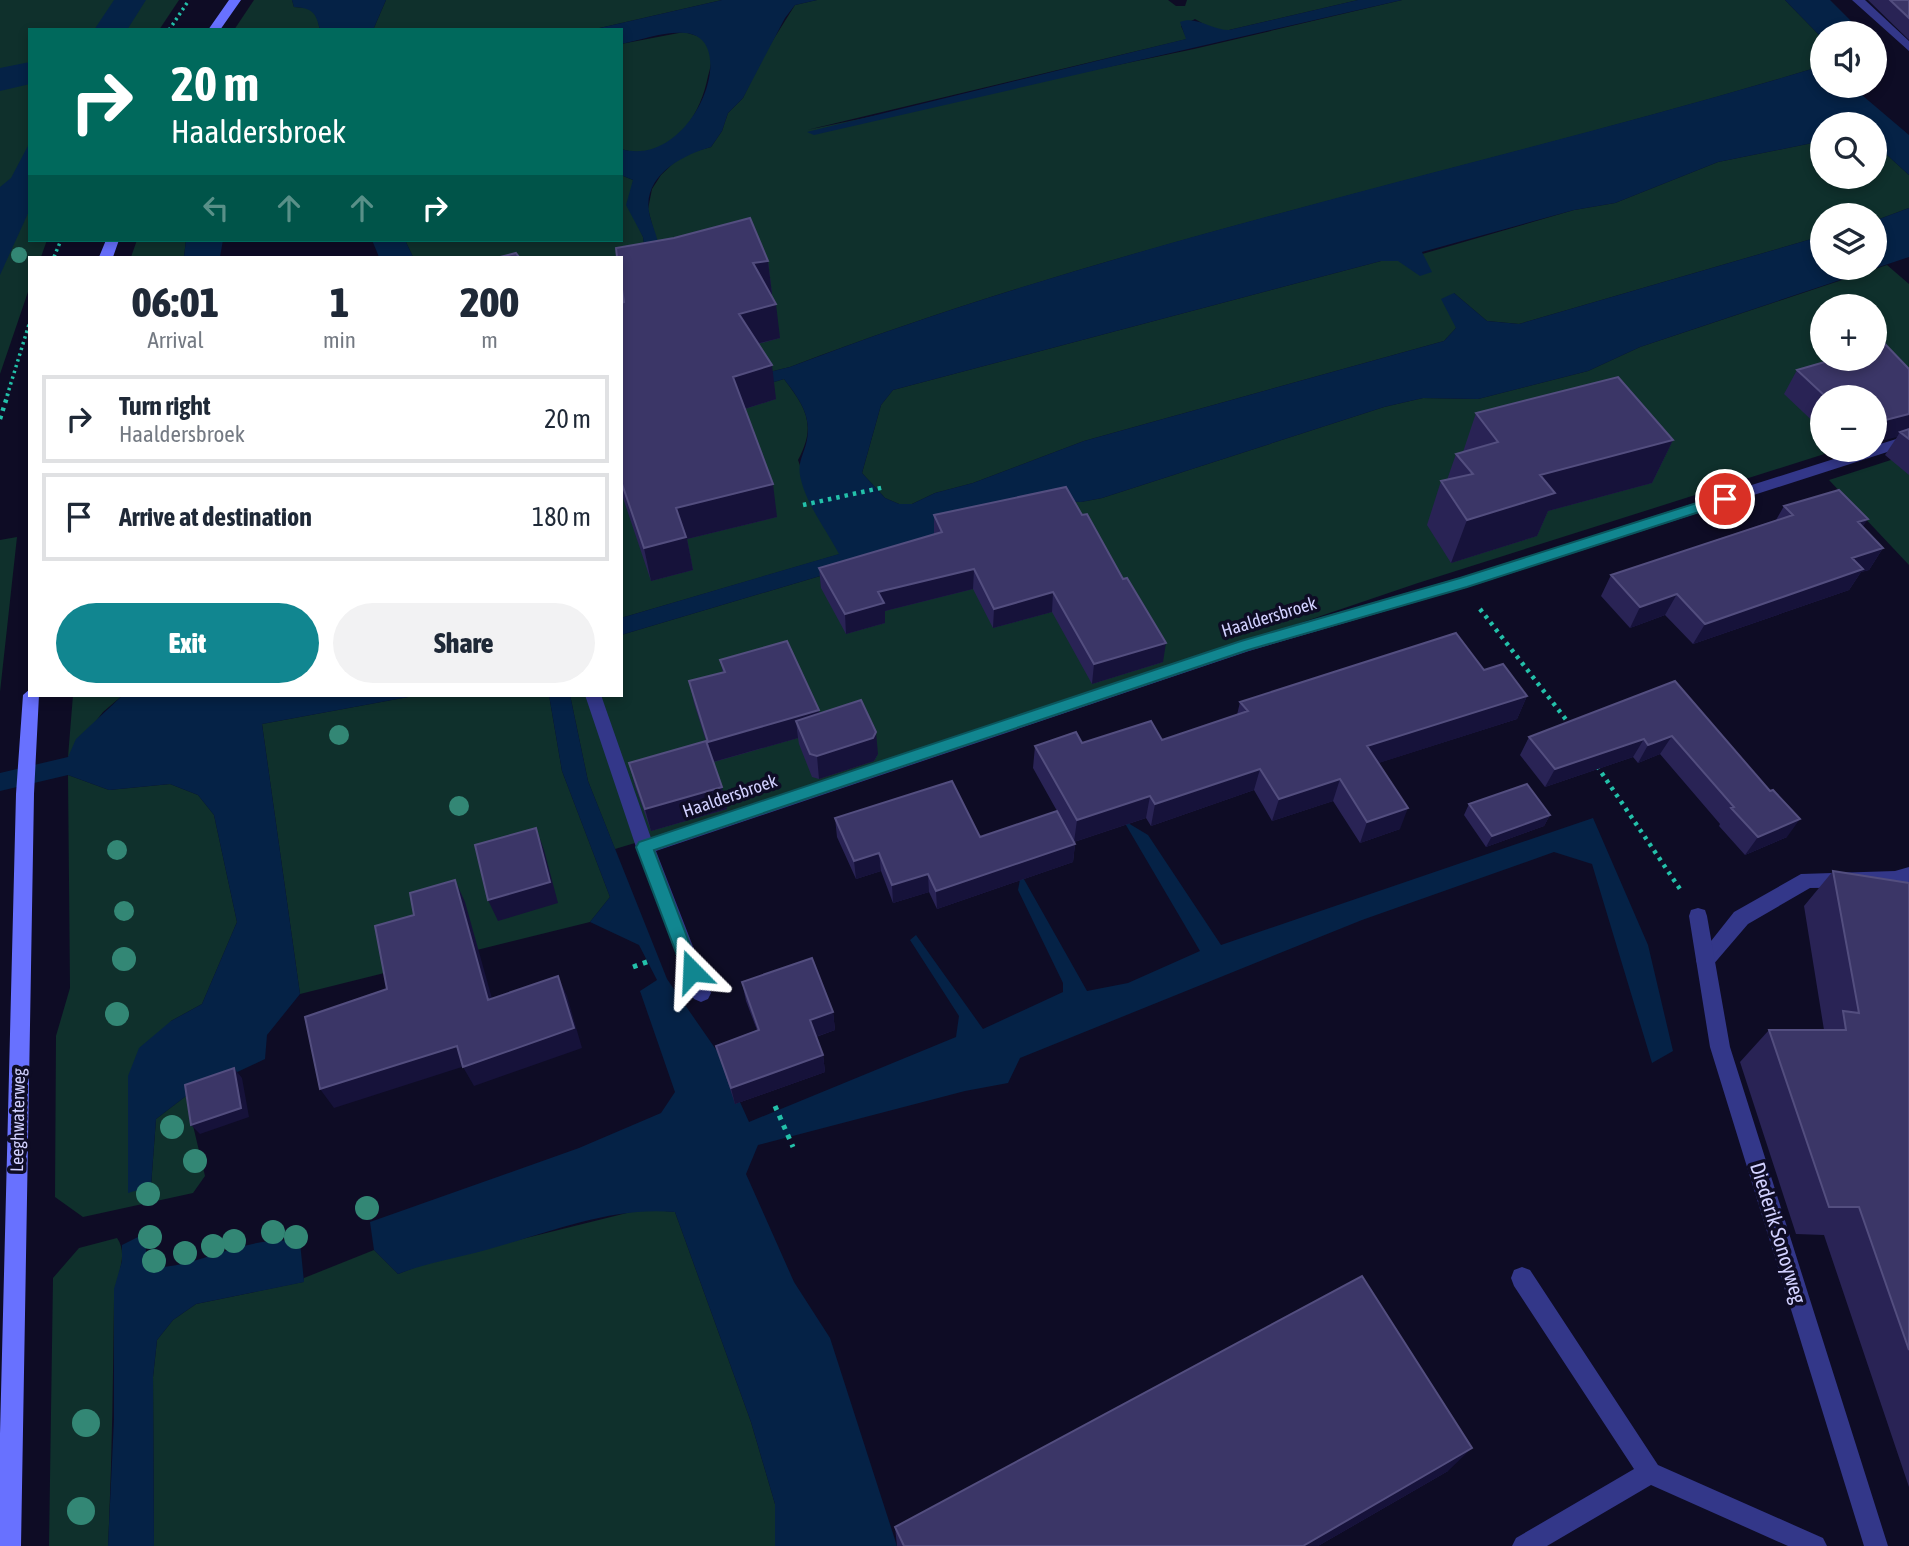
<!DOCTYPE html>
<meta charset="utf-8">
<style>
:root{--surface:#fff;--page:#f2f2f3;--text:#1f2937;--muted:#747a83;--line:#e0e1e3;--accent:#118690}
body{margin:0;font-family:"Asap Condensed",sans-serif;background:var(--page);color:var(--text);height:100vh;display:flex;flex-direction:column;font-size:26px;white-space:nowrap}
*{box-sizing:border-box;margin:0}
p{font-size:23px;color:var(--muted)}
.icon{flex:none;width:38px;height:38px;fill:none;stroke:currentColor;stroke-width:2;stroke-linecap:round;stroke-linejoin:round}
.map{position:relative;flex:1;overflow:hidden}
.side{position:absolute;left:28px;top:256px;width:595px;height:441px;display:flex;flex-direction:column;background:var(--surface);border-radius:0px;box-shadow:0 4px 10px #0003}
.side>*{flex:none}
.top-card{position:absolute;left:28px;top:28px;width:595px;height:214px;border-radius:0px;box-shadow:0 4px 10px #0003;background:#00695c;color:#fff;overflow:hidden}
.buttons{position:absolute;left:1810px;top:21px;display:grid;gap:14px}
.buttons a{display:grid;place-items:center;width:77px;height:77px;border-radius:50%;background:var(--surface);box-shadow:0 4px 10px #0003;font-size:35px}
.pin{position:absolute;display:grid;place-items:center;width:60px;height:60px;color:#fff;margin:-30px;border:4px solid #fff;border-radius:50%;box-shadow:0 2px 7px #0007}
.me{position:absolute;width:77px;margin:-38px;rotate:339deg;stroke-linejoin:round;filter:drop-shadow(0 0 5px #0008)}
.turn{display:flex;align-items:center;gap:24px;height:147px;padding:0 28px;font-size:32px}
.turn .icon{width:91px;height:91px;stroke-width:2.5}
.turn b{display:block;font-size:49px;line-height:60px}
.lanes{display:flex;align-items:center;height:66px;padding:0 28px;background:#0003;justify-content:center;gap:35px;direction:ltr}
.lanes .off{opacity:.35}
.eta{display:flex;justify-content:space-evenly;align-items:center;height:119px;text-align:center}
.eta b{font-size:42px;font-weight:800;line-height:49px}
.action{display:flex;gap:14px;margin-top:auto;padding:14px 28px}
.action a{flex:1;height:80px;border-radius:42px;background:var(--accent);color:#fff;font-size:28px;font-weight:800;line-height:80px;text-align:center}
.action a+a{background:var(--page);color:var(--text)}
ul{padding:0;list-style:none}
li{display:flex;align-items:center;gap:21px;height:88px;margin:0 14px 10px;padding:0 14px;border:4px solid var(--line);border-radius:0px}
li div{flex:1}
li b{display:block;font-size:26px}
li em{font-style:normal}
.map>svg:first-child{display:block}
</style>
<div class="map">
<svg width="1909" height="1546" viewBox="0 0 1909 1546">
<rect width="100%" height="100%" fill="#0e0c25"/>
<path fill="#0f302c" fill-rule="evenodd" d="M 0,0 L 179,0 L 159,30 L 30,30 L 30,240 L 47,240 L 41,257 L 30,257 L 30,286 L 0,374 Z
M 254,0 L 292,0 L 294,7 L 309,8 L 316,13 L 320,30 L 234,30 Z
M 386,0 L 722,0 L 591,30 L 373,30 Z
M 817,0 L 1168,0 L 1176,6 L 1185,6 L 1187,0 L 1358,0 L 1229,30 L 1214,30 L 1195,19 L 1181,26 L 1187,39 L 807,130 L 1194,49 L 1402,0 L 1785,0 L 1822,38 L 1822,66 C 1479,170 1124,239 790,367 L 757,375 L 659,250 L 648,209 L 652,189 L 661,175 L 682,155 L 711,147 L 722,131 L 728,113 L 743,98 L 763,56 L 795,5 Z
M 684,32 C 693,35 703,36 708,44 C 714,54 711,66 708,76 C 700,118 670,164 621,149 L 621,44 Z
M 1822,141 L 1822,177 L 1874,177 L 1874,143 L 1909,175 L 1909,208 L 1874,221 L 1874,215 L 1822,215 L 1822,236 L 1519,324 L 1487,321 L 1454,293 L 1456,328 L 1444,341 L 1084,441 L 973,483 L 935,493 L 912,504 L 899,504 L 885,498 L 862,473 L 881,405 L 893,390 L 1381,261 L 1398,261 L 1574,210 L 1615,203 L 1718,162 Z
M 621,175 L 633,180 L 631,210 L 643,237 L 653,304 L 621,320 L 621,257 L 413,257 L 405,240 L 621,240 Z
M 137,240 L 186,240 L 184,257 L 131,257 Z
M 1887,265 L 1909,284 L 1909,425 L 1874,397 L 1822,397 L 1822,450 L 1837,450 L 1418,583 L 791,796 L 615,849 L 588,781 L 570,695 L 621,695 L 621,635 L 847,568 L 1039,500 L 1081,502 L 1102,498 L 1384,407 L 1423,398 L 1478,399 L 1588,371 L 1640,347 ZM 1822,306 L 1874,306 L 1874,359 L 1822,359 Z
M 784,379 C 806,408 817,425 798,460 L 819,518 L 840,554 L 621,618 L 621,428 Z
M 1894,459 L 1909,473 L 1909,565 L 1829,480 Z
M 17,537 L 0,692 L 0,540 Z
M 73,695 L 123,695 L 103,712 L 68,757 Z
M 419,695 L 549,695 L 562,771 L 610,897 L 590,922 L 300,994 L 262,724 Z
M 68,775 L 109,790 L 170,784 L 198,795 L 214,815 L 237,922 L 202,1004 L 171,1021 L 128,1192 L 151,1186 L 156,1119 L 186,1096 L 205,1176 L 193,1193 L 83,1217 L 55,1197 L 56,1036 L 70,988 Z
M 643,1209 L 675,1212 L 751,1422 L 775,1504 L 775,1546 L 154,1546 L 153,1377 L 157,1340 L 173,1320 L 196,1304 L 303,1282 L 304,1278 L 374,1250 L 398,1274 L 429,1262 Z
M 117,1238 C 130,1256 114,1280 114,1300 C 113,1382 112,1464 108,1546 L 49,1546 L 53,1278 L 79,1248 Z"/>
<path fill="#052246" d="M 114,0 L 146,0 L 127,30 L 94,30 Z
M 292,0 L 386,0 L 373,30 L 320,30 C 316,12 312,8 294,7 Z
M 722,0 L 817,0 L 795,5 L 785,18 L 743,98 L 728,113 L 722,131 L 711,147 C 683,155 643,175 649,212 C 651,224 658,236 659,249 C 661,266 655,287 653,304 L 643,237 L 626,205 L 633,180 L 621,175 L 621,149 C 693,170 743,37 685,33 C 665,31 641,40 621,44 L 621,30 L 591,30 Z
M 1358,0 L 1402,0 L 814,135 L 807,132 L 1186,39 L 1180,22 C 1195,15 1212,30 1229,30 Z
M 1785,0 L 1830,0 L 1863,33 L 1822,33 L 1822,38 Z
M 30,62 L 30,84 L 0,91 L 0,68 Z
M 1822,66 L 1822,86 L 1866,86 L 1856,90 L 1909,135 L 1909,175 L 1874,143 L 1874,124 L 1822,124 L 1822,141 L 1718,162 L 1615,203 L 1574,210 L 1422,252 L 1432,272 L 1420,276 L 1398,261 L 1381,261 L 893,390 L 881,405 L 862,473 L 885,498 L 899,504 L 912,504 L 935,493 L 973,483 L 1084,441 L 1444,341 L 1456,328 L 1441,299 L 1454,293 L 1487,321 L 1519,324 L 1822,236 L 1822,268 L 1874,268 L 1874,221 L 1909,208 L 1909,257 L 1640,347 L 1588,371 L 1478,399 L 1423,398 L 1384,407 L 1102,498 L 1081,502 L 1039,500 L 847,568 L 621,635 L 621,618 L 839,554 C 827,531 807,505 801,480 C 797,464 802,458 806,444 C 813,417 800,400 784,379 L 621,428 L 757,375 L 790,367 C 1124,239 1479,169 1822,66 Z
M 30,142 L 30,209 L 0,275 L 0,187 L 11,178 Z
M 186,240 L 223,240 L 220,257 L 184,257 Z
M 372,240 L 405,240 L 413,257 L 379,257 Z
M 123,695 L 419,695 L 262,724 L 300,994 L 267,1035 L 265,1059 L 186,1096 L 156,1119 L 151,1186 L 128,1193 L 128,1076 L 139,1048 L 171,1021 L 202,1004 L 237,922 L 214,815 L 198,795 L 170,784 L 109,790 L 68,775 L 0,791 L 0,773 L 68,757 L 76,739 Z
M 549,695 L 570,695 L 588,781 L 667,979 L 717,1051 L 749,1122 L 956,1037 L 959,1016 L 910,940 L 916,935 L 983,1029 L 1063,992 L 1063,983 L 1018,890 L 1021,874 L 1087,991 L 1128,983 L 1200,951 L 1123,820 L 1148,835 L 1221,945 L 1593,818 L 1648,945 L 1673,1051 L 1652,1063 L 1592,864 L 1554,852 L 1362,920 L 1020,1058 L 1008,1083 L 965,1091 L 758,1145 L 746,1174 L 794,1282 L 830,1338 L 897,1546 L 775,1546 L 775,1504 L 751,1422 L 675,1212 C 610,1206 548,1233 486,1250 C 456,1258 427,1263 398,1274 L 374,1250 L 370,1222 L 579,1148 L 661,1113 L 675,1092 L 640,991 L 657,980 L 639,945 L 590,922 L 610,897 L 562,771 Z
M 144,1234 L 148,1268 C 201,1268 247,1233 300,1242 L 304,1282 L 196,1304 L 173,1320 L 157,1340 L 153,1377 L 154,1546 L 108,1546 L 114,1419 L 114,1289 L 122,1261 L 122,1245 Z"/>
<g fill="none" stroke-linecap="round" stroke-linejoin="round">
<path stroke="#23c1aa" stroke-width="3.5" stroke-dasharray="2.5 3.5" stroke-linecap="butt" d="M 169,30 L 189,0
M 54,257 L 61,240
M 7,396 L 30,321"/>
<path stroke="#23c1aa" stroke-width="4.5" stroke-dasharray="3.5 5" stroke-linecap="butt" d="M 0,419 L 8,394
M 803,505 L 885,487
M 1480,609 L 1571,726
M 1597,766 L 1680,889"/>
<path stroke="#23c1aa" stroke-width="5" stroke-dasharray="4.5 6" stroke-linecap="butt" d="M 633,967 L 652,960
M 775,1106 L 793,1147"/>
<path fill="#333789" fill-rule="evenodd" d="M 1462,577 L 1470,583 L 1468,587 L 1249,651 L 656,851 L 711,993 L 708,999 L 701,1002 L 694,999 L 691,993 L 636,847 L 585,695 L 601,695 L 651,838 L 1240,641 Z
M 1909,867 L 1909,883 L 1895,887 L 1810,888 L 1748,924 L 1712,966 L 1705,968 L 1698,966 L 1696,960 L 1734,912 L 1801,874 L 1895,871 Z
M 1522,1267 L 1530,1270 L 1658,1465 L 1823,1538 L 1827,1546 L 1788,1546 L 1651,1485 L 1547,1546 L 1512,1546 L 1516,1538 L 1634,1469 L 1514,1286 L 1511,1278 L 1514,1270 Z"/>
<path fill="#333789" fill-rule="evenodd" d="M 1852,0 L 1865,0 L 1909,41 L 1909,51 Z
M 1909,435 L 1909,445 L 1462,589 L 1454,583 L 1456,579 L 1862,450 L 1874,450 L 1874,446 Z
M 1698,908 L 1705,910 L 1707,916 L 1730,1047 L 1888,1546 L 1864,1546 L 1710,1047 L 1689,916 L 1691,910 Z"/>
<path fill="#6871ff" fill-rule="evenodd" d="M 229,0 L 241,0 L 220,30 L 208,30 Z
M 106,240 L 119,240 L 113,257 L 99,257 Z
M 30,689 L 30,695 L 39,695 L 34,794 L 21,1546 L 0,1546 L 0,1434 L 16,794 L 23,695 Z"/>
</g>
<g fill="#338775">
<circle cx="19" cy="255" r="8"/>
<circle cx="339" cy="735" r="10"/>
<circle cx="459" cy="806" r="10"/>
<circle cx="117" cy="850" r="10"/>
<circle cx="124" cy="911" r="10"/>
<circle cx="124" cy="959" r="12"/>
<circle cx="117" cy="1014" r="12"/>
<circle cx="172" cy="1127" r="12"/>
<circle cx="195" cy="1161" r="12"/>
<circle cx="148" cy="1194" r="12"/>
<circle cx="367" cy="1208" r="12"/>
<circle cx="273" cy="1232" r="12"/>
<circle cx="150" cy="1237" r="12"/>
<circle cx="296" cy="1237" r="12"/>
<circle cx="234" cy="1241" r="12"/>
<circle cx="213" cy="1246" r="12"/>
<circle cx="185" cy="1253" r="12"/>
<circle cx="154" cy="1261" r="12"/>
<circle cx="86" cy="1423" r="14"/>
<circle cx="81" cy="1511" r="14"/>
</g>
<path fill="#292355" d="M 1868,0 L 1909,0 L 1909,40 Z
M 768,261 L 772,294 L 771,294 L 780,338 L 758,344 L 776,399 L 745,409 L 777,517 L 687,539 L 693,570 L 651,581 L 621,492 L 621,303 Z
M 1909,369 L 1909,475 L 1885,455 L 1897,437 L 1874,397 L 1822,397 L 1822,430 L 1784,394 L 1797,370 Z
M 1476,413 L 1673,440 L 1652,483 L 1548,511 L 1537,536 L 1451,563 L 1427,525 L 1441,481 L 1447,480 L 1456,454 L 1463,452 Z
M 1784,506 L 1863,527 L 1883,548 L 1869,570 L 1861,572 L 1849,590 L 1693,644 L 1665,615 L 1630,628 L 1601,596 L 1611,575 L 1776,520 Z
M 934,515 L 1163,662 L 1092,684 L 1052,612 L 993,628 L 973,589 L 885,611 L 885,623 L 846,634 L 821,588 L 819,568 L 934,534 Z
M 720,660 L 820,713 L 878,754 L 874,761 L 819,779 L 812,777 L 799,744 L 798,738 L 714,762 L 727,809 L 651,831 L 635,786 L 629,763 L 706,741 L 694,703 L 689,681 L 723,673 Z
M 1484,670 L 1527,696 L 1517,719 L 1378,763 L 1400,829 L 1360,843 L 1333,801 L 1272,821 L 1254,790 L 1151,826 L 1146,818 L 1074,842 L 1075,844 L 1073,862 L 937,909 L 929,892 L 893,903 L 881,871 L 856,879 L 837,837 L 835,818 L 980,837 L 1057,811 L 1033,768 L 1035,746 L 1162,740 L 1237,715 L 1240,702 Z
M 1675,681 L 1787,837 L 1745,855 L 1719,826 L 1720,824 L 1660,754 L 1638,763 L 1633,757 L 1545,787 L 1520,755 L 1529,737 Z
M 1469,804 L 1550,815 L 1544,826 L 1486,847 L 1464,815 Z
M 1833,871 L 1909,883 L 1909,1487 L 1824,1235 L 1796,1234 L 1740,1062 L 1769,1030 L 1824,1030 L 1804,906 Z
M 742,982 L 833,1012 L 835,1030 L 816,1037 L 823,1055 L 825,1072 L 735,1104 L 716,1046 L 757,1030 L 746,1001 Z
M 1448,1471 L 1318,1546 L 897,1546 L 895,1527 Z"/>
<path fill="#16123a" d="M 768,261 L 772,294 L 758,297 L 753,263 Z
M 776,304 L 780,338 L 744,347 L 739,314 Z
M 772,365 L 776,399 L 738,411 L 733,377 Z
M 1909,414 L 1909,433 L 1900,432 L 1897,437 L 1874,443 L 1874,423 Z
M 1673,440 L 1652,483 L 1548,511 L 1537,536 L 1451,563 L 1467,520 L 1540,475 Z
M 773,484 L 777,517 L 687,539 L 693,570 L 651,581 L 644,548 L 676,508 Z
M 1868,519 L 1854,540 L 1858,522 Z
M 1883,548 L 1869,570 L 1861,572 L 1849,590 L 1693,644 L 1705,624 L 1852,558 Z
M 974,569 L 973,589 L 885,611 L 885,623 L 846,634 L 845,614 L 878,592 Z
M 1053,592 L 1052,612 L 993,628 L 994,609 Z
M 1677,594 L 1665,615 L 1630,628 L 1640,607 Z
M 1166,643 L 1163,662 L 1092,684 L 1094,664 Z
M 1527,696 L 1517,719 L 1360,769 L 1367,746 Z
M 819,710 L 821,731 L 796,721 L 798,738 L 713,762 L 708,742 Z
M 876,732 L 878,754 L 874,761 L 819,779 L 817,756 Z
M 1672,736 L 1660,754 L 1638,763 L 1648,745 Z
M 1644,739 L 1633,757 L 1545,787 L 1555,769 Z
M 1260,769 L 1254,790 L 1151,826 L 1155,804 Z
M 1340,779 L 1333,801 L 1272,821 L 1279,799 Z
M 722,787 L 727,809 L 651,831 L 645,809 Z
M 1150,796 L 1146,818 L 1074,842 L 1077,820 Z
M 1408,808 L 1400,829 L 1360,843 L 1367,822 Z
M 1550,815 L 1544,826 L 1486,847 L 1492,836 Z
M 1800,819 L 1787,837 L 1745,855 L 1758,837 Z
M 536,828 L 544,850 L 558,903 L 498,921 L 488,900 Z
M 1075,844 L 1073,862 L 937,909 L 936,891 Z
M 879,853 L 881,871 L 856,879 L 854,861 Z
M 928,874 L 929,892 L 893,903 L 892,885 Z
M 455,880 L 465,902 L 498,1020 L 488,1000 Z
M 558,976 L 567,996 L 582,1048 L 474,1086 L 463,1067 Z
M 833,1012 L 835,1030 L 812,1038 L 810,1020 Z
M 457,1046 L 468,1065 L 334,1108 L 320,1089 Z
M 823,1055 L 825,1072 L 735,1104 L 731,1088 Z
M 234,1068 L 242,1078 L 249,1117 L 200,1134 L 191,1125 Z
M 1472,1448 L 1448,1471 L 1318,1546 L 1303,1546 Z"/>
<path fill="#3b3667" stroke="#534e7f" stroke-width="2" d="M 1890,0 L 1909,0 L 1909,18 Z
M 750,218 L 768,261 L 753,263 L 776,304 L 739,314 L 772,365 L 733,377 L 773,484 L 676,508 L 686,537 L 644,548 L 621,481 L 621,303 L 624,302 L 621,283 L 621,257 L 617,257 L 616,248 L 674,238 Z
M 516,253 L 519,257 L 500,257 Z
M 1885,344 L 1909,369 L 1909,414 L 1874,423 L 1874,397 L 1826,397 L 1797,370 L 1835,359 L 1874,359 L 1874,347 Z
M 1618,377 L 1673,440 L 1540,475 L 1555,493 L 1467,520 L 1441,481 L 1473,474 L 1456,454 L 1498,442 L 1476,413 Z
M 1909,429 L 1909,439 L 1900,432 Z
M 1066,487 L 1082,515 L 1087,514 L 1123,579 L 1127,578 L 1166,643 L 1094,664 L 1053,592 L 994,609 L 974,569 L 878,592 L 884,603 L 845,614 L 819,568 L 942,532 L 934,515 Z
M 1839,490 L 1868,519 L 1858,522 L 1883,548 L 1852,558 L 1863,569 L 1705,624 L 1677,594 L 1640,607 L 1611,575 L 1793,515 L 1784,506 Z
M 1456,633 L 1484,670 L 1503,664 L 1527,696 L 1367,746 L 1408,808 L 1367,822 L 1340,779 L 1279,799 L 1260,769 L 1155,804 L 1150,796 L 1077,820 L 1035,746 L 1076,732 L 1082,743 L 1151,721 L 1162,740 L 1248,711 L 1240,702 Z
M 787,641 L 819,710 L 708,742 L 689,681 L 725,672 L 720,660 Z
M 1675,681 L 1770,791 L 1773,790 L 1800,819 L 1758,837 L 1731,808 L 1734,807 L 1672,736 L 1648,745 L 1644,739 L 1555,769 L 1529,737 Z
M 861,700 L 876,732 L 873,738 L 817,756 L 810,754 L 796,721 Z
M 706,741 L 722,787 L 645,809 L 629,763 Z
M 952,781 L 980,837 L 1057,811 L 1075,844 L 936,891 L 928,874 L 892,885 L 879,853 L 854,861 L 835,818 Z
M 1527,784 L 1550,815 L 1492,836 L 1469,804 Z
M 536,828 L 550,882 L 488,900 L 475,845 Z
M 1833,871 L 1909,883 L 1909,1350 L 1859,1207 L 1829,1207 L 1769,1030 L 1846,1030 L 1843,1011 L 1859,1013 Z
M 455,880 L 488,1000 L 558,976 L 574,1028 L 463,1067 L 457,1046 L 320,1089 L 305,1017 L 387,989 L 375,926 L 414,915 L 410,893 Z
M 812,958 L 833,1012 L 810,1020 L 823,1055 L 731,1088 L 716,1046 L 759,1030 L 742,982 Z
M 234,1068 L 241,1108 L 191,1125 L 185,1085 Z
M 1362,1276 L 1472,1448 L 1303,1546 L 904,1546 L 895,1527 Z"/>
<path fill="#118690" stroke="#0b575e" stroke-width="2" d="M 1725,494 L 1730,495 L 1730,502 L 1467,587 L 1248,650 L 654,850 L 700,971 L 692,979 L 683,971 L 636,847 L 639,842 L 1241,641 L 1460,578 Z"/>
<g text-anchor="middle" stroke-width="7" stroke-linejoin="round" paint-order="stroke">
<g font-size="18" fill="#d2d1ff" stroke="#0e0c25">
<text transform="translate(1269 617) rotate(-17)" y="6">Haaldersbroek</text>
<text transform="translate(730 796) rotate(-19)" y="6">Haaldersbroek</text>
<text transform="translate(18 1120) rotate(-89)" y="6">Leeghwaterweg</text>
</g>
<g font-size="21" fill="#d2d1ff" stroke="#0e0c25">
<text transform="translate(1778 1233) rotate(73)" y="7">Diederik Sonoyweg</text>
</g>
</g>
</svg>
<div class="buttons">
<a><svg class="icon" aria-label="sound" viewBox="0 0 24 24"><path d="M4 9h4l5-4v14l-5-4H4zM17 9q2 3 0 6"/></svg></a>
<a><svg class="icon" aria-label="search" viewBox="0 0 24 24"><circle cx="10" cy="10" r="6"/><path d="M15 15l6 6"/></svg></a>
<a><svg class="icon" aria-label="layers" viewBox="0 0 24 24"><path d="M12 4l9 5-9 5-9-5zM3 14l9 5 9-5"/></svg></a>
<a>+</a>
<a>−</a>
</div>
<div class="pin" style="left:1725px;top:499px;background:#d93025"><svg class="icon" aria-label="arrive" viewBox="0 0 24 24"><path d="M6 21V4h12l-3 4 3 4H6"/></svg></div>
<svg class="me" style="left:692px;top:971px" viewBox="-20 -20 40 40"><path d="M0-17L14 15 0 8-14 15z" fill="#118690" stroke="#fff" stroke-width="4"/></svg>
<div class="top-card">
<div class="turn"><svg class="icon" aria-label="right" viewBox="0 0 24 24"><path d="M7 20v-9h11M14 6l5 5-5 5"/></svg><div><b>20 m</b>Haaldersbroek</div></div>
<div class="lanes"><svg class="icon off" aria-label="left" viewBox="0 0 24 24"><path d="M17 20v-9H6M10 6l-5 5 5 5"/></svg><svg class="icon off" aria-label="ahead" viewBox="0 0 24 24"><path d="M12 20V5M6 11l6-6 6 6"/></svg><svg class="icon off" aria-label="ahead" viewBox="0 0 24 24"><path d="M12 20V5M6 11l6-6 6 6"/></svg><svg class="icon" aria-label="right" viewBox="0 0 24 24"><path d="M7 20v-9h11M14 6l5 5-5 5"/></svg></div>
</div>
<section class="side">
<div class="eta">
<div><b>06:01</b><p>Arrival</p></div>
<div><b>1</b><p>min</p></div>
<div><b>200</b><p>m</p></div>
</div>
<ul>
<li><svg class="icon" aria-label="right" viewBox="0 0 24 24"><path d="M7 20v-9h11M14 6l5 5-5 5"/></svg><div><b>Turn right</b><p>Haaldersbroek</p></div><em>20 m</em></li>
<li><svg class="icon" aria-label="arrive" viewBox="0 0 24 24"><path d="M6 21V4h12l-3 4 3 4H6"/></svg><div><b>Arrive at destination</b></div><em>180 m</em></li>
</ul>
<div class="action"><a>Exit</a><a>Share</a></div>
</section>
</div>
